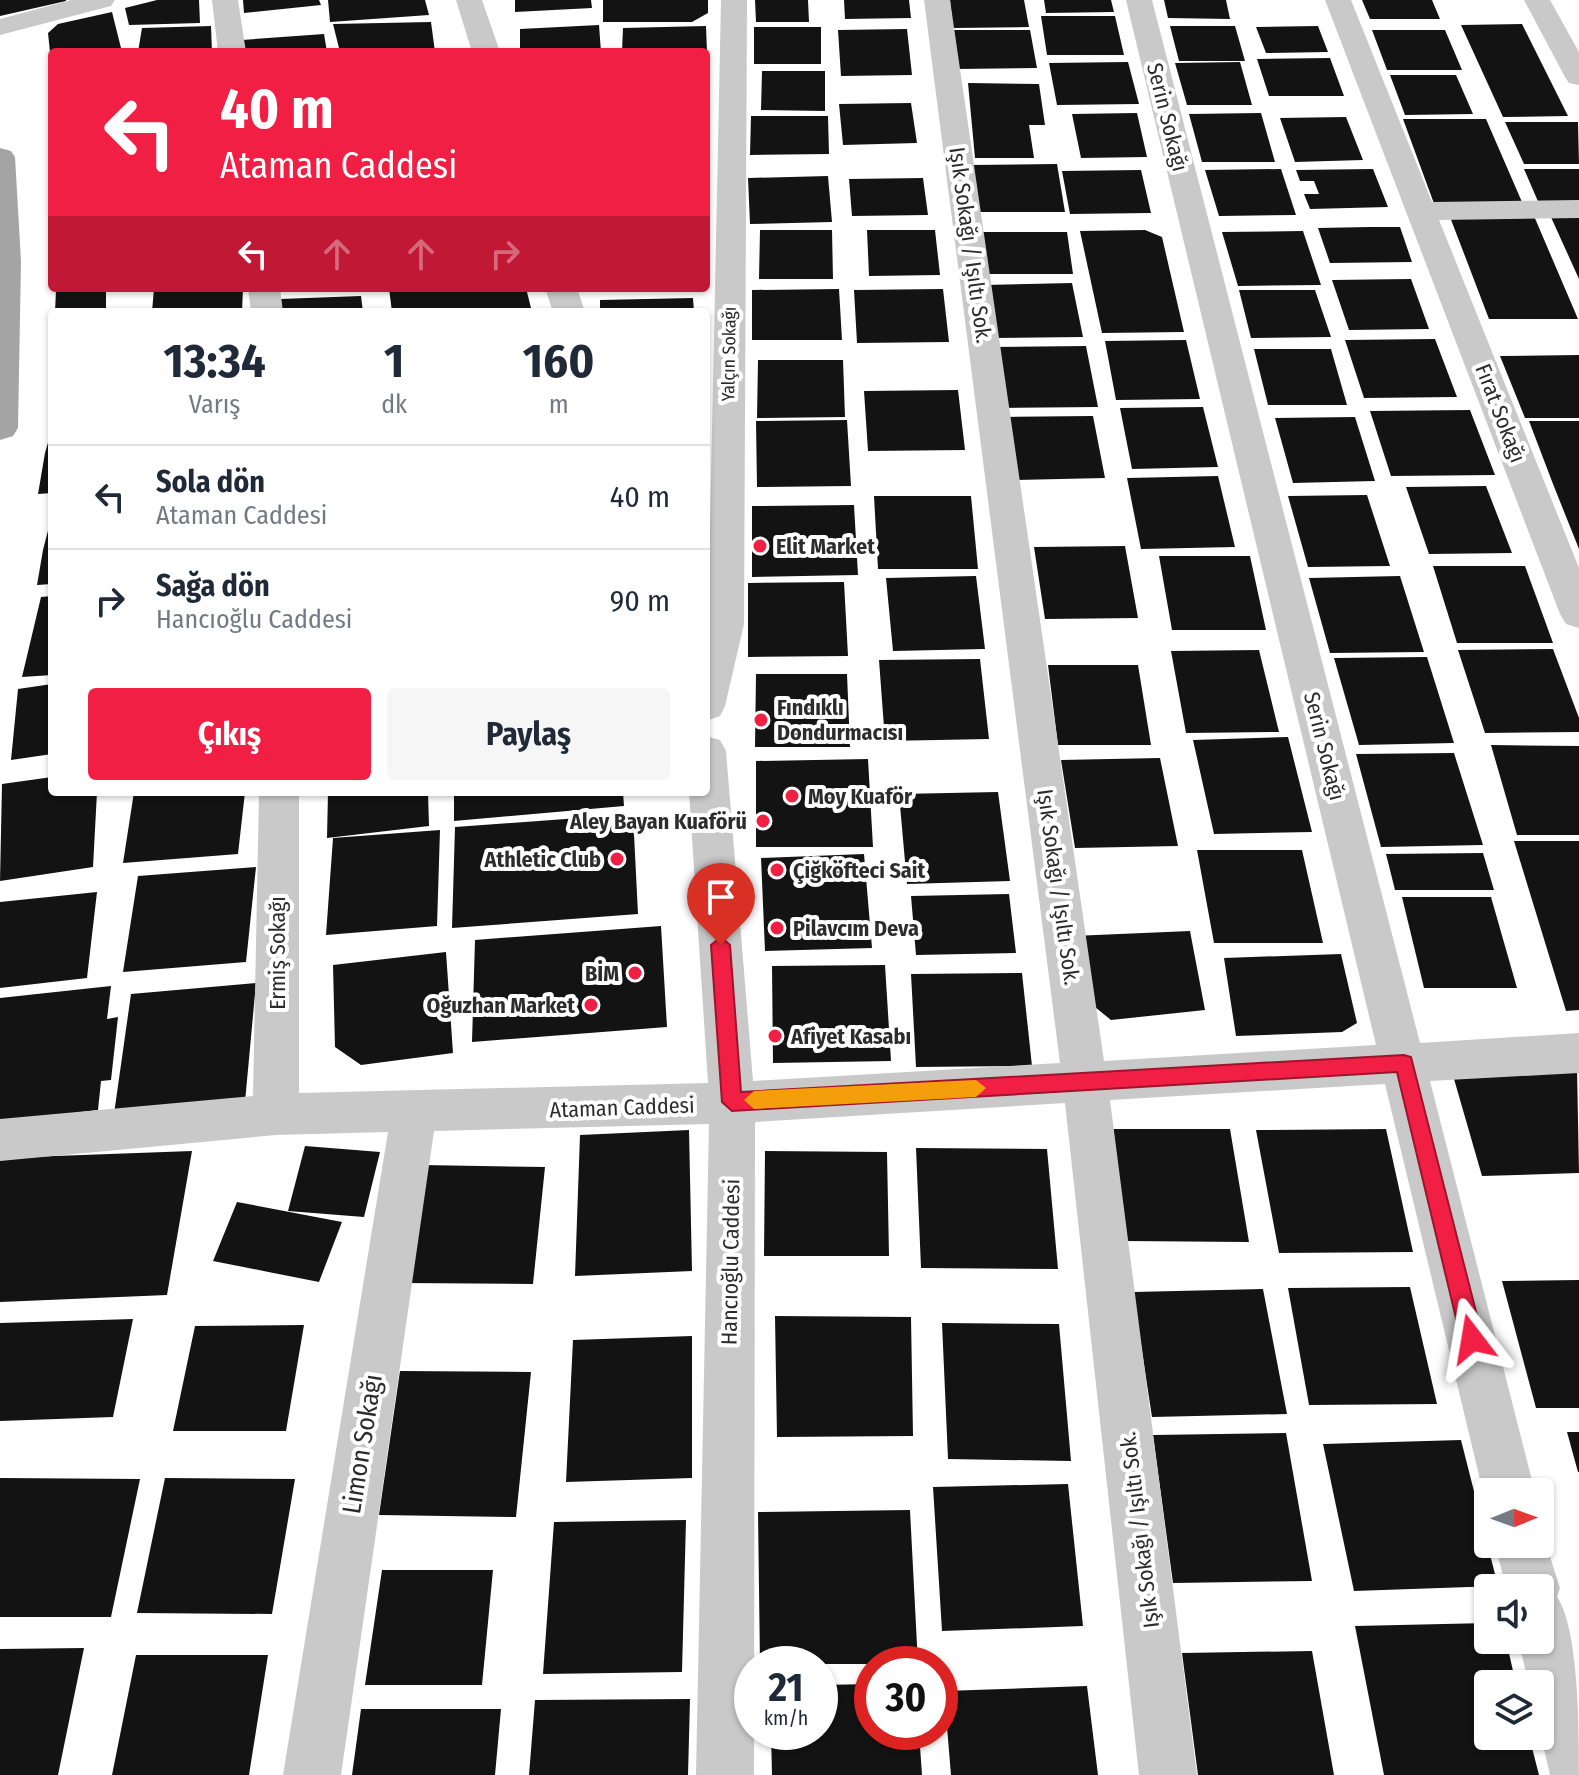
<!DOCTYPE html>
<html lang="tr">
<meta charset="utf-8">
<style>
:root{--surface:#fff;--page:#f6f6f7;--text:#1f2937;--muted:#747a83;--line:#e0e1e3;--accent:#f21f44}
body{margin:0;font-family:"Fira Sans Condensed",sans-serif;background:var(--page);color:var(--text);height:100vh;display:flex;flex-direction:column;font-size:30px;white-space:nowrap}
*{box-sizing:border-box;margin:0}
p{font-size:26px;color:var(--muted)}
.icon{flex:none;width:44px;height:44px;fill:none;stroke:currentColor;stroke-width:2;stroke-linecap:round;stroke-linejoin:round}
.map{position:relative;flex:1;overflow:hidden}
.side{position:absolute;left:48px;top:308px;width:662px;height:488px;display:flex;flex-direction:column;background:var(--surface);border-radius:8px;box-shadow:0 2px 6px #0004}
.side>*{flex:none}
.hud{position:absolute;left:48px;top:48px;width:662px;height:244px;border-radius:8px;box-shadow:0 2px 6px #0004;background:#f21f44;color:#fff;overflow:hidden}
.needle{width:52px;rotate:89deg}
.controls{position:absolute;left:1474px;top:1478px;display:grid;gap:16px}
.controls a{display:grid;place-items:center;width:80px;height:80px;border-radius:8px;background:var(--surface);box-shadow:0 2px 6px #0004;font-size:40px}
.speed{position:absolute;left:734px;top:1646px;display:flex;gap:16px;font-size:40px;font-weight:700;text-align:center}
.speed>*{display:grid;place-content:center;width:104px;height:104px;border-radius:50%;background:var(--surface);box-shadow:0 2px 6px #0004;line-height:1}
.speed small{font-size:20px;font-weight:400}
.speed .limit{border:12px solid #d22;background:#fff;color:#111}
.pin{position:absolute;display:grid;place-items:center;width:68px;height:68px;color:#fff;margin:-82px -34px;border-radius:50% 50% 50% 0;rotate:-45deg;box-shadow:0 0 8px #0007}
.pin .icon{rotate:45deg}
.me{position:absolute;width:88px;margin:-44px;rotate:346deg;stroke-linejoin:round;filter:drop-shadow(0 0 6px #0008)}
.turn{display:flex;align-items:center;gap:28px;height:168px;padding:0 40px;font-size:36px}
.turn .icon{width:104px;height:104px;stroke-width:2.5}
.turn b{display:block;font-size:56px;line-height:68px}
.lanes{display:flex;align-items:center;height:76px;padding:0 40px;background:#0003;justify-content:center;gap:40px;direction:ltr}
.lanes .off{opacity:.35}
.eta{display:flex;justify-content:space-evenly;align-items:center;height:136px;text-align:center}
.eta b{font-size:48px;font-weight:700;line-height:56px}
.button{display:flex;gap:16px;margin-top:auto;padding:16px 40px}
.button a{flex:1;height:92px;border-radius:8px;background:var(--accent);color:#fff;font-size:32px;font-weight:700;line-height:92px;text-align:center}
.button a+a{background:var(--page);color:var(--text)}
ul{padding:0;list-style:none}
li{display:flex;align-items:center;gap:24px;height:104px;padding:0 40px;border-top:2px solid var(--line)}
li div{flex:1}
li b{display:block;font-size:30px}
li em{font-style:normal}
.map>svg:first-child{display:block}
</style>
<div class="map">
<svg width="1579" height="1775" viewBox="0 0 1579 1775">
<rect width="100%" height="100%" fill="#fff"/>
<path fill="#131313" d="M 0,0 L 66,0 L 66,1 L 0,16 Z
M 157,0 L 199,0 L 200,23 L 129,25 L 125,8 Z
M 243,0 L 319,0 L 321,5 L 244,13 Z
M 328,0 L 425,0 L 429,15 L 330,22 Z
M 515,0 L 591,0 L 592,8 L 515,12 Z
M 603,0 L 708,0 L 708,13 L 692,22 L 603,22 Z
M 755,0 L 808,0 L 809,22 L 756,22 Z
M 844,0 L 909,0 L 911,18 L 845,19 Z
M 950,0 L 1024,0 L 1029,27 L 953,28 Z
M 1044,0 L 1111,0 L 1114,12 L 1046,13 Z
M 1164,0 L 1226,0 L 1230,19 L 1168,18 Z
M 1362,0 L 1432,0 L 1440,19 L 1370,19 Z
M 112,12 L 122,52 L 50,52 L 48,33 L 58,24 Z
M 1041,16 L 1115,16 L 1124,55 L 1047,55 Z
M 431,22 L 435,52 L 340,52 L 333,24 Z
M 1522,24 L 1568,116 L 1503,117 L 1461,25 Z
M 599,25 L 601,52 L 520,52 L 520,29 Z
M 211,26 L 212,52 L 138,52 L 142,28 Z
M 706,26 L 707,52 L 622,52 L 623,28 Z
M 1170,26 L 1235,26 L 1245,61 L 1179,61 Z
M 1318,26 L 1328,52 L 1266,53 L 1256,27 Z
M 754,27 L 821,27 L 821,64 L 754,64 Z
M 907,29 L 912,75 L 841,76 L 838,30 Z
M 952,30 L 1030,30 L 1037,68 L 956,69 Z
M 1372,30 L 1445,30 L 1462,70 L 1387,70 Z
M 324,34 L 327,52 L 244,52 L 242,40 Z
M 1330,58 L 1344,96 L 1269,96 L 1257,59 Z
M 1128,62 L 1139,104 L 1057,105 L 1049,63 Z
M 1240,62 L 1252,105 L 1187,105 L 1175,63 Z
M 762,71 L 825,71 L 825,111 L 761,110 Z
M 1390,75 L 1456,75 L 1473,114 L 1405,115 Z
M 968,83 L 1039,84 L 1045,125 L 1029,125 L 1034,158 L 975,158 Z
M 911,103 L 917,143 L 843,145 L 839,104 Z
M 1137,113 L 1147,157 L 1081,158 L 1072,114 Z
M 1261,113 L 1275,162 L 1202,162 L 1189,114 Z
M 751,116 L 828,116 L 829,154 L 750,155 Z
M 1346,117 L 1363,160 L 1295,162 L 1280,118 Z
M 1403,119 L 1486,119 L 1525,209 L 1436,209 Z
M 1505,122 L 1578,122 L 1579,164 L 1524,164 Z
M 1057,164 L 1065,212 L 976,212 L 971,165 Z
M 1281,169 L 1296,215 L 1219,216 L 1205,170 Z
M 1373,169 L 1388,207 L 1310,209 L 1304,194 L 1319,194 L 1314,181 L 1300,181 L 1296,170 Z
M 1524,169 L 1579,169 L 1579,206 L 1540,206 Z
M 1141,170 L 1151,213 L 1070,214 L 1062,171 Z
M 828,176 L 832,222 L 750,224 L 748,178 Z
M 923,178 L 928,215 L 852,216 L 849,179 Z
M 1550,215 L 1579,215 L 1579,279 Z
M 1534,216 L 1578,319 L 1489,319 L 1450,217 Z
M 1370,227 L 1400,227 L 1412,262 L 1330,263 L 1318,228 Z
M 760,230 L 832,230 L 833,279 L 759,279 Z
M 867,230 L 935,230 L 940,275 L 869,276 Z
M 1145,230 L 1162,237 L 1184,332 L 1102,333 L 1080,231 Z
M 1303,231 L 1321,285 L 1238,286 L 1222,232 Z
M 979,232 L 1067,232 L 1073,274 L 984,274 Z
M 1411,279 L 1429,329 L 1349,330 L 1332,280 Z
M 1072,283 L 1083,337 L 992,338 L 984,285 Z
M 106,288 L 106,311 L 55,312 L 56,290 Z
M 154,288 L 243,288 L 242,312 L 152,312 Z
M 389,288 L 526,288 L 532,312 L 392,312 Z
M 839,289 L 842,340 L 752,340 L 752,290 Z
M 943,289 L 949,342 L 857,343 L 854,290 Z
M 1239,290 L 1315,290 L 1331,337 L 1251,338 Z
M 361,296 L 363,312 L 281,312 L 280,299 Z
M 693,298 L 694,312 L 600,312 L 600,300 Z
M 1435,339 L 1457,397 L 1364,398 L 1345,340 Z
M 1186,340 L 1200,399 L 1116,400 L 1105,341 Z
M 1086,346 L 1098,407 L 999,408 L 990,347 Z
M 1254,349 L 1331,349 L 1347,405 L 1268,405 Z
M 1579,355 L 1579,418 L 1525,418 L 1500,356 Z
M 758,360 L 843,360 L 845,417 L 757,418 Z
M 958,390 L 965,450 L 868,451 L 864,391 Z
M 1203,407 L 1218,467 L 1132,469 L 1120,408 Z
M 1470,410 L 1495,475 L 1391,476 L 1370,411 Z
M 1093,416 L 1105,478 L 1013,480 L 1004,417 Z
M 1355,417 L 1375,481 L 1293,483 L 1275,418 Z
M 847,420 L 851,486 L 757,487 L 756,421 Z
M 1529,421 L 1579,421 L 1579,549 L 1553,484 Z
M 52,429 L 52,493 L 38,494 L 45,453 Z
M 1218,476 L 1235,547 L 1141,549 L 1127,478 Z
M 1486,486 L 1512,553 L 1429,554 L 1406,487 Z
M 1367,495 L 1390,566 L 1308,567 L 1288,496 Z
M 874,496 L 971,496 L 978,569 L 878,569 Z
M 854,505 L 858,575 L 752,577 L 752,506 Z
M 51,519 L 52,584 L 37,585 L 43,550 Z
M 1125,546 L 1138,618 L 1045,619 L 1034,547 Z
M 1159,556 L 1250,556 L 1266,630 L 1172,630 Z
M 1433,566 L 1525,566 L 1553,643 L 1457,643 Z
M 976,576 L 985,649 L 893,651 L 886,578 Z
M 1400,576 L 1424,652 L 1330,653 L 1309,578 Z
M 844,582 L 848,656 L 748,657 L 748,583 Z
M 52,596 L 52,675 L 22,677 L 41,597 Z
M 1553,649 L 1579,718 L 1579,732 L 1485,733 L 1458,650 Z
M 1259,650 L 1279,732 L 1186,733 L 1171,651 Z
M 1427,657 L 1454,743 L 1359,745 L 1334,658 Z
M 980,659 L 989,739 L 885,741 L 879,660 Z
M 1048,665 L 1138,665 L 1151,745 L 1058,745 Z
M 756,674 L 847,674 L 850,747 L 755,747 Z
M 52,684 L 52,754 L 11,760 L 18,689 Z
M 1288,737 L 1312,832 L 1214,834 L 1193,740 Z
M 1491,745 L 1579,746 L 1579,835 L 1517,835 Z
M 1454,753 L 1483,845 L 1381,847 L 1356,754 Z
M 1160,758 L 1178,846 L 1075,848 L 1061,760 Z
M 868,759 L 873,847 L 756,847 L 756,761 Z
M 52,777 L 52,792 L 97,792 L 93,867 L 0,881 L 2,784 Z
M 134,792 L 245,792 L 238,854 L 123,863 Z
M 328,792 L 428,792 L 429,826 L 327,838 Z
M 454,792 L 623,792 L 624,806 L 454,821 Z
M 998,792 L 1010,881 L 907,884 L 899,794 Z
M 633,814 L 638,914 L 452,928 L 455,827 Z
M 440,830 L 437,926 L 326,935 L 333,838 Z
M 1514,841 L 1579,841 L 1579,1010 L 1566,1011 Z
M 1197,850 L 1302,850 L 1323,943 L 1214,943 Z
M 1483,853 L 1494,890 L 1395,890 L 1386,854 Z
M 864,854 L 872,948 L 765,951 L 761,858 Z
M 256,867 L 246,962 L 123,972 L 138,876 Z
M 97,892 L 87,978 L 0,988 L 0,902 Z
M 1009,894 L 1016,953 L 916,955 L 911,896 Z
M 1402,897 L 1491,897 L 1517,988 L 1424,988 Z
M 661,926 L 667,1027 L 472,1042 L 475,940 Z
M 1190,931 L 1205,1010 L 1111,1020 L 1080,995 L 1073,936 Z
M 446,952 L 453,1053 L 361,1065 L 335,1047 L 333,965 Z
M 1341,954 L 1357,1023 L 1342,1032 L 1236,1036 L 1224,958 Z
M 885,965 L 891,1061 L 773,1063 L 772,966 Z
M 1022,973 L 1032,1066 L 916,1067 L 911,974 Z
M 256,983 L 245,1102 L 114,1114 L 131,994 Z
M 111,986 L 107,1019 L 118,1017 L 111,1080 L 101,1081 L 98,1110 L 0,1122 L 0,998 Z
M 1577,1068 L 1579,1173 L 1482,1176 L 1452,1072 Z
M 1110,1129 L 1230,1129 L 1249,1242 L 1124,1241 Z
M 1386,1129 L 1413,1252 L 1279,1253 L 1256,1130 Z
M 689,1130 L 692,1271 L 575,1276 L 580,1135 Z
M 305,1146 L 380,1152 L 364,1217 L 288,1211 Z
M 916,1148 L 1047,1149 L 1058,1269 L 921,1268 Z
M 192,1151 L 167,1295 L 0,1302 L 0,1158 Z
M 765,1151 L 887,1152 L 889,1256 L 764,1256 Z
M 421,1165 L 545,1167 L 533,1284 L 403,1283 Z
M 237,1202 L 342,1222 L 319,1282 L 213,1261 Z
M 1579,1280 L 1579,1408 L 1536,1408 L 1502,1281 Z
M 1410,1287 L 1437,1404 L 1309,1405 L 1288,1288 Z
M 1263,1289 L 1287,1414 L 1152,1417 L 1133,1292 Z
M 775,1316 L 911,1317 L 913,1436 L 777,1437 Z
M 133,1319 L 113,1417 L 0,1421 L 0,1323 Z
M 942,1323 L 1059,1324 L 1071,1461 L 948,1459 Z
M 304,1325 L 286,1431 L 173,1431 L 195,1326 Z
M 692,1336 L 692,1478 L 566,1482 L 573,1340 Z
M 400,1371 L 531,1372 L 516,1517 L 379,1515 Z
M 1567,1432 L 1579,1432 L 1579,1472 L 1578,1472 Z
M 1286,1433 L 1312,1581 L 1173,1583 L 1153,1435 Z
M 1461,1440 L 1498,1586 L 1354,1591 L 1323,1444 Z
M 0,1478 L 140,1479 L 111,1617 L 0,1617 Z
M 165,1478 L 295,1479 L 272,1614 L 137,1613 Z
M 1068,1484 L 1083,1626 L 942,1631 L 933,1487 Z
M 910,1510 L 918,1664 L 760,1664 L 758,1512 Z
M 686,1520 L 682,1672 L 543,1674 L 554,1522 Z
M 382,1570 L 493,1570 L 482,1685 L 365,1685 Z
M 1488,1623 L 1488,1640 L 1506,1640 L 1516,1684 L 1488,1684 L 1488,1736 L 1529,1736 L 1539,1775 L 1384,1775 L 1355,1626 Z
M 84,1648 L 58,1775 L 0,1775 L 0,1649 Z
M 1312,1651 L 1334,1775 L 1198,1775 L 1182,1653 Z
M 136,1655 L 268,1655 L 249,1775 L 112,1775 Z
M 872,1684 L 872,1732 L 919,1732 L 922,1775 L 772,1775 L 771,1732 L 820,1732 L 820,1685 Z
M 1087,1686 L 1098,1775 L 951,1775 L 944,1691 Z
M 690,1699 L 688,1775 L 529,1775 L 535,1700 Z
M 361,1709 L 501,1709 L 495,1775 L 352,1775 Z"/>
<g fill="none" stroke-linecap="round" stroke-linejoin="round">
<path fill="#c9c9c9" fill-rule="evenodd" d="M 71,0 L 115,0 L 111,6 L 0,35 L 0,19 Z
M 212,0 L 238,0 L 246,52 L 218,52 Z
M 456,0 L 482,0 L 500,52 L 472,52 Z
M 721,0 L 747,0 L 744,624 L 725,706 L 720,716 L 706,721 Z
M 924,0 L 950,0 L 1104,1061 L 1376,1045 L 1126,0 L 1152,0 L 1420,1043 L 1579,1033 L 1579,1073 L 1430,1081 L 1535,1492 L 1488,1492 L 1488,1505 L 1483,1492 L 1385,1084 L 1110,1100 L 1197,1775 L 1139,1775 L 1065,1103 L 755,1122 L 754,1775 L 696,1775 L 709,1124 L 434,1131 L 341,1775 L 283,1775 L 388,1132 L 276,1135 L 0,1161 L 0,1119 L 253,1096 L 259,792 L 299,792 L 299,1093 L 708,1083 L 689,792 L 706,792 L 706,736 L 720,740 L 726,751 L 753,1081 L 1060,1063 Z
M 1325,0 L 1351,0 L 1432,202 L 1579,200 L 1579,218 L 1439,220 L 1579,568 L 1579,628 L 1566,624 L 1560,614 Z
M 1524,0 L 1550,0 L 1579,52 L 1579,85 L 1569,83 L 1565,77 Z
M 248,288 L 280,288 L 283,312 L 251,312 Z
M 545,288 L 577,288 L 585,312 L 553,312 Z
M 1540,1525 L 1560,1588 L 1557,1597 C 1579,1628 1579,1731 1579,1775 L 1550,1775 L 1540,1732 L 1540,1684 L 1529,1684 L 1518,1640 L 1540,1640 L 1540,1588 L 1506,1588 L 1495,1544 L 1540,1544 Z"/>
<path fill="#a4a4a4" fill-rule="evenodd" d="M 0,148 L 11,151 L 15,157 L 21,261 L 18,428 L 13,436 L 0,440 Z"/>
</g>
<path fill="#f21f44" stroke="#9d142c" stroke-width="2" d="M 721,937 L 730,945 L 741,1092 L 1404,1055 L 1411,1057 L 1483,1339 L 1479,1346 L 1472,1350 L 1464,1346 L 1461,1339 L 1397,1072 L 732,1111 L 722,1102 L 711,945 Z"/>
<path fill="#f59e0b" d="M 976,1080 L 986,1088 L 976,1097 L 754,1109 L 744,1100 L 754,1091 Z"/>
<g fill="#f21f44" stroke="#fff" stroke-width="3">
<circle cx="760" cy="546" r="8"/>
<circle cx="761" cy="720" r="8"/>
<circle cx="792" cy="796" r="8"/>
<circle cx="763" cy="821" r="8"/>
<circle cx="617" cy="859" r="8"/>
<circle cx="777" cy="870" r="8"/>
<circle cx="777" cy="928" r="8"/>
<circle cx="635" cy="973" r="8"/>
<circle cx="591" cy="1005" r="8"/>
<circle cx="775" cy="1036" r="8"/>
</g>
<g text-anchor="middle" stroke-width="8" stroke-linejoin="round" paint-order="stroke">
<g font-size="18" fill="#2c2c2c" stroke="#fff">
<text transform="translate(729 354) rotate(-89)" y="6">Yalçın Sokağı</text>
</g>
<g font-size="22" fill="#2c2c2c" stroke="#fff">
<text transform="translate(1168 117) rotate(76)" y="8">Serin Sokağı</text>
<text transform="translate(971 245) rotate(82)" y="8">Işık Sokağı / Işıltı Sok.</text>
<text transform="translate(1501 413) rotate(69)" y="8">Fırat Sokağı</text>
<text transform="translate(1325 746) rotate(76)" y="8">Serin Sokağı</text>
<text transform="translate(1059 887) rotate(82)" y="8">Işık Sokağı / Işıltı Sok.</text>
<text transform="translate(277 953) rotate(-90)" y="8">Ermiş Sokağı</text>
<text transform="translate(622 1107) rotate(-2)" y="8">Ataman Caddesi</text>
<text transform="translate(730 1262) rotate(-89)" y="8">Hancıoğlu Caddesi</text>
<text transform="translate(1139 1530) rotate(-97)" y="8">Işık Sokağı / Işıltı Sok.</text>
</g>
<g font-size="22" font-weight="bold" fill="#2c2c2c" stroke="#fff" text-anchor="start">
<text x="776" y="554">Elit Market</text>
<text x="777" y="715">Fındıklı<tspan x="777" dy="25">Dondurmacısı</tspan></text>
<text x="808" y="804">Moy Kuaför</text>
<text x="747" y="829" text-anchor="end">Aley Bayan Kuaförü</text>
<text x="601" y="867" text-anchor="end">Athletic Club</text>
<text x="793" y="878">Çiğköfteci Sait</text>
<text x="793" y="936">Pilavcım Deva</text>
<text x="619" y="981" text-anchor="end">BİM</text>
<text x="575" y="1013" text-anchor="end">Oğuzhan Market</text>
<text x="791" y="1044">Afiyet Kasabı</text>
</g>
<g font-size="26" fill="#2c2c2c" stroke="#fff">
<text transform="translate(362 1444) rotate(-81)" y="9">Limon Sokağı</text>
</g>
</g>
</svg>
<div class="controls">
<a><svg class="needle" viewBox="-14 -14 28 28"><path d="M0-13l5 13h-10z" fill="#e53935"/><path d="M0 13l5-13h-10z" fill="#747a83"/></svg></a>
<a><svg class="icon" aria-label="sound" viewBox="0 0 24 24"><path d="M4 9h4l5-4v14l-5-4H4zM17 9q2 3 0 6"/></svg></a>
<a><svg class="icon" aria-label="layers" viewBox="0 0 24 24"><path d="M12 4l9 5-9 5-9-5zM3 14l9 5 9-5"/></svg></a>
</div>
<div class="speed"><div>21<small>km/h</small></div><div class="limit">30</div></div>
<div class="pin" style="left:721px;top:945px;background:#d93025"><svg class="icon" aria-label="arrive" viewBox="0 0 24 24"><path d="M6 21V4h12l-3 4 3 4H6"/></svg></div>
<svg class="me" style="left:1472px;top:1339px" viewBox="-20 -20 40 40"><path d="M0-17L14 15 0 8-14 15z" fill="#f21f44" stroke="#fff" stroke-width="4"/></svg>
<div class="hud">
<div class="turn"><svg class="icon" aria-label="left" viewBox="0 0 24 24"><path d="M17 20v-9H6M10 6l-5 5 5 5"/></svg><div><b>40 m</b>Ataman Caddesi</div></div>
<div class="lanes"><svg class="icon" aria-label="left" viewBox="0 0 24 24"><path d="M17 20v-9H6M10 6l-5 5 5 5"/></svg><svg class="icon off" aria-label="ahead" viewBox="0 0 24 24"><path d="M12 20V5M6 11l6-6 6 6"/></svg><svg class="icon off" aria-label="ahead" viewBox="0 0 24 24"><path d="M12 20V5M6 11l6-6 6 6"/></svg><svg class="icon off" aria-label="right" viewBox="0 0 24 24"><path d="M7 20v-9h11M14 6l5 5-5 5"/></svg></div>
</div>
<section class="side">
<div class="eta">
<div><b>13:34</b><p>Varış</p></div>
<div><b>1</b><p>dk</p></div>
<div><b>160</b><p>m</p></div>
</div>
<ul>
<li><svg class="icon" aria-label="left" viewBox="0 0 24 24"><path d="M17 20v-9H6M10 6l-5 5 5 5"/></svg><div><b>Sola dön</b><p>Ataman Caddesi</p></div><em>40 m</em></li>
<li><svg class="icon" aria-label="right" viewBox="0 0 24 24"><path d="M7 20v-9h11M14 6l5 5-5 5"/></svg><div><b>Sağa dön</b><p>Hancıoğlu Caddesi</p></div><em>90 m</em></li>
</ul>
<div class="button"><a>Çıkış</a><a>Paylaş</a></div>
</section>
</div>
